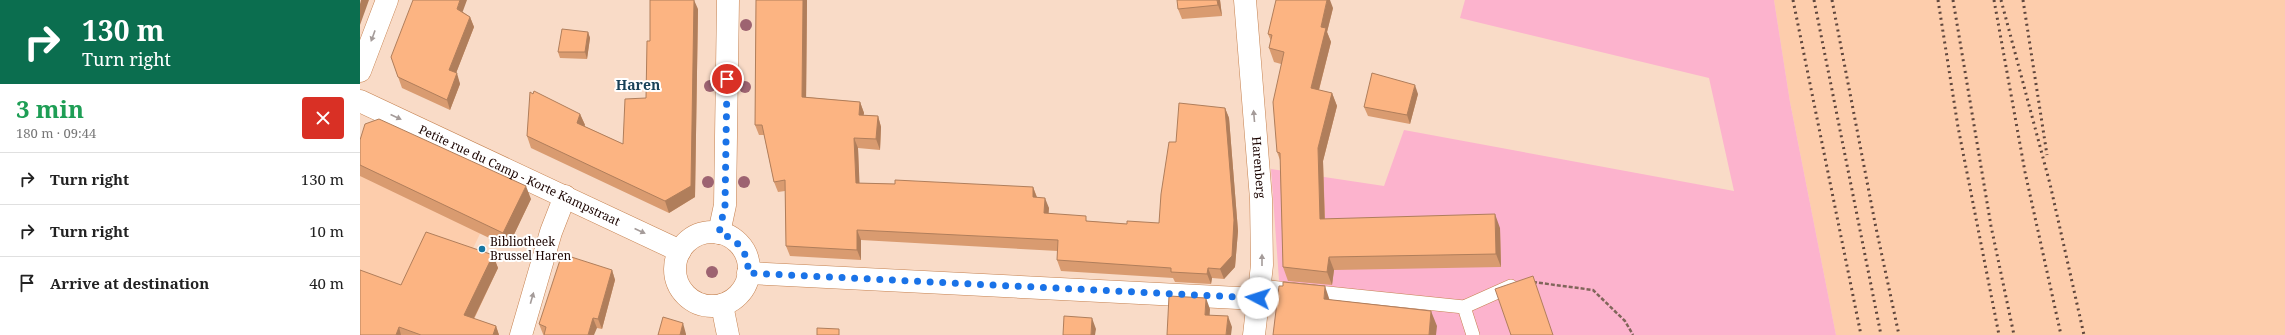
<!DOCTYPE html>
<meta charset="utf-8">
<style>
:root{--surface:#fff;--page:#f2f2f2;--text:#222;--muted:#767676;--line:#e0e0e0}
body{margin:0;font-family:"Noto Serif",serif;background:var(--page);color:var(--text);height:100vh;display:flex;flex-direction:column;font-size:15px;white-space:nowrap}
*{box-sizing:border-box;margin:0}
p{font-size:13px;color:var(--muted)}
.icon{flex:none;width:22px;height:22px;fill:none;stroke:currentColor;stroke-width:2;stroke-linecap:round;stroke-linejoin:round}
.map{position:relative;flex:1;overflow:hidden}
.drawer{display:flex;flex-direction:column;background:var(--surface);width:360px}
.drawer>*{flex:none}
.top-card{background:#0b6e4f;color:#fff;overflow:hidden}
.pin{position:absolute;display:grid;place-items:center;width:34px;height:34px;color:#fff;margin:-17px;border:2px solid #fff;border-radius:50%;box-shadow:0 1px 4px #0007}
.me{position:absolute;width:44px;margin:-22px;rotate:275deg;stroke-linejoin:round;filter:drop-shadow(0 0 3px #0008)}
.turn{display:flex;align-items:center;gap:14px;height:84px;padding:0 16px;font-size:18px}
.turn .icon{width:52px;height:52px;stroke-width:2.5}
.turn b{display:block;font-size:28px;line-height:34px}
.round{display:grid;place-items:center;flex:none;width:42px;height:42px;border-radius:4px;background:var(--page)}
.headline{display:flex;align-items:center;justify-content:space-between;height:68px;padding:0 16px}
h1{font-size:24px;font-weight:700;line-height:30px;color:#1e9e55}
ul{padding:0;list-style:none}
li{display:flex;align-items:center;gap:12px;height:52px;padding:0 16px;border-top:1px solid var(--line)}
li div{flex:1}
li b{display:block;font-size:15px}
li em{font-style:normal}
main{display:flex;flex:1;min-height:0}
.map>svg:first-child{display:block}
</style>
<main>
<section class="drawer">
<div class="top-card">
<div class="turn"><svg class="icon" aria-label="right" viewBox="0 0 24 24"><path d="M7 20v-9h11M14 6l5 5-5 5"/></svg><div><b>130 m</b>Turn right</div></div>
</div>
<div class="headline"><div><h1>3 min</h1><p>180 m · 09:44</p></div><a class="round" style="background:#d93025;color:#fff"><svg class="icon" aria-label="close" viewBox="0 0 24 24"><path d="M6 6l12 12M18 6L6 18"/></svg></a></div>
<ul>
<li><svg class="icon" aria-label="right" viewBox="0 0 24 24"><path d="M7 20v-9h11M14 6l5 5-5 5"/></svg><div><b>Turn right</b></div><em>130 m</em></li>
<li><svg class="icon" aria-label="right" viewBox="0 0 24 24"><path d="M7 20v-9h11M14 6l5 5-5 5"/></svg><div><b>Turn right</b></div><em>10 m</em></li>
<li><svg class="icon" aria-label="arrive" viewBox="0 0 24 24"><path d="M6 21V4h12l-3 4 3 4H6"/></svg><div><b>Arrive at destination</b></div><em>40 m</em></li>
</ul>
</section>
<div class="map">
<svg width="1925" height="335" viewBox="0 0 1925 335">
<rect width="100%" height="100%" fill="#f9dbc7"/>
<path fill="#fdcdac" d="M 1414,0 L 1925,0 L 1925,335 L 1476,335 L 1430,102 Z
M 0,168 L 142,188 L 81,315 L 0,319 Z"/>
<path fill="#fcb3cd" d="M 1105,0 L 1414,0 L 1430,102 L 1476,335 L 913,335 L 919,280 L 911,169 L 1024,186 L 1044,130 L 1374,191 L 1349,78 L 1100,18 Z"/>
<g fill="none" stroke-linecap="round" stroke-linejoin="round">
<defs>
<path id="lane" d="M 900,286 L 1104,307 L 1151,286
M 1104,307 L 1113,335"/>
<g id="street">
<path id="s1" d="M 885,0 L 901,199 L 902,265 L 894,335"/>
<path d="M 0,71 L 27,0"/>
<path id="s2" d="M 0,101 L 320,251"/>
<circle cx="352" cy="269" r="37"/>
<path d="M 359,233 L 365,205 L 368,0"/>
<path d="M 388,273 L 898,299"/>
<path d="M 362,305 L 368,335"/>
<path d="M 161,335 L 191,232 L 205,196"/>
</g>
</defs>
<use href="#lane" stroke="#c5814f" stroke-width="14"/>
<use href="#street" stroke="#c5814f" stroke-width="23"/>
<path stroke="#80655a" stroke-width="2.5" stroke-dasharray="4 2" stroke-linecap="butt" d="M 1173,282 L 1233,290 L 1265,321 L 1273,335"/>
<use href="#lane" stroke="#fff" stroke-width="13"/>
<use href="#street" stroke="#fff" stroke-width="22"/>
<path stroke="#5f463d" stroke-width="3" stroke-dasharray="2 4" stroke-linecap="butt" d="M 1433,0 L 1501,335
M 1454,0 L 1521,335
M 1472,0 L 1515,223 L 1539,335
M 1578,0 L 1598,127 L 1639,335
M 1593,0 L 1631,226 L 1654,335
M 1634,0 L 1665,172 L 1701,335
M 1641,0 L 1690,184 L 1724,335
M 1663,0 L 1687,155"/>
</g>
<g fill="#9d6371">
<circle cx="386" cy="25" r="6"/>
<circle cx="350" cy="86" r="6"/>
<circle cx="385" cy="87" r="6"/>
<circle cx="348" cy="182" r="6"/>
<circle cx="384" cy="182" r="6"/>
<circle cx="352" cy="272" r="6"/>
</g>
<path fill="#d99b70" d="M 396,0 L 447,0 L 446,97 L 500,102 L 504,113 L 503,115 L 518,116 L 521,127 L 520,150 L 498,148 L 499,183 L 673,187 L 677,197 L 689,208 L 688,213 L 728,221 L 767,224 L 799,223 L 816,142 L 865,108 L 869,118 L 878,231 L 875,267 L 864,279 L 852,278 L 851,284 L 815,282 L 813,278 L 701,271 L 697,260 L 698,251 L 501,240 L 501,260 L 430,256 L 426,246 L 425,191 L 418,192 L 414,182 L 404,135 L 399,135 L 395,125 Z
M 860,0 L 862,16 L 822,19 L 818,9 Z
M 973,8 L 967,32 L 971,42 L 959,90 L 972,93 L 977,106 L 963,161 L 965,219 L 1140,228 L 1141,267 L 974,270 L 972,285 L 928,281 L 923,267 L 920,160 L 917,152 L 921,64 L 914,62 L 909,48 L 911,41 L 908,34 Z
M 338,9 L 335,197 L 309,213 L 171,148 L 167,136 L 220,114 L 225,125 L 224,126 L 263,144 L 286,98 L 290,41 Z
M 103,12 L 110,17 L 114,27 L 96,73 L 100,84 L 90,110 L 42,88 L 31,57 Z
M 228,32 L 230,38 L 227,59 L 200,58 L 198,52 Z
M 1058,94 L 1050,124 L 1008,116 L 1004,107 Z
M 0,140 L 171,199 L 148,247 L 0,176 Z
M 133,255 L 138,268 L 114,319 L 136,326 L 139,335 L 0,335 L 41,285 Z
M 252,270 L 255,280 L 242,329 L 237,328 L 184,335 L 183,334 L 179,324 Z"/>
<path fill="#b07e5b" d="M 1,0 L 9,0 L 0,25 L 0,4 Z
M 100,0 L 107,0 L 100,19 L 97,9 Z
M 334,0 L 338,9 L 335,197 L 309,213 L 305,201 Z
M 443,0 L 447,0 L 446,108 L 442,97 Z
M 857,0 L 860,0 L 862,16 L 858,5 Z
M 967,0 L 970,0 L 973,8 L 967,32 L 971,42 L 956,101 L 951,88 L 961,27 Z
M 110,17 L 114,27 L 93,81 L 89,70 Z
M 228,32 L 230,38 L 227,59 L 225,52 Z
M 97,73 L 100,84 L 90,110 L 87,100 Z
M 1055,85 L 1058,94 L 1050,124 L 1047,115 Z
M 972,93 L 977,106 L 963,161 L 965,232 L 960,219 L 958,148 Z
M 500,102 L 504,113 L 502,125 L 499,115 Z
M 865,108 L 869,118 L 878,231 L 875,267 L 864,279 L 860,269 Z
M 220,114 L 225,125 L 221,134 L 217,123 Z
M 518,116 L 521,127 L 520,150 L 516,139 Z
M 494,138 L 498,148 L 500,194 L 496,183 Z
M 166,186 L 171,199 L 148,247 L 143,233 Z
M 673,187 L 677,198 L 673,197 Z
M 685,198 L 689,208 L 688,223 L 684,213 Z
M 1135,214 L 1140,228 L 1141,267 L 1136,254 Z
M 497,230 L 501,240 L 501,260 L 497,250 Z
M 133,255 L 138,268 L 109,328 L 104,315 Z
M 969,257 L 974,270 L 972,285 L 967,272 Z
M 848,268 L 852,278 L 851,284 L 847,274 Z
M 252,270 L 255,280 L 242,329 L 238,319 Z
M 965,286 L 970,301 L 964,299 Z
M 846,298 L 850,309 L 849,326 L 845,315 Z
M 1071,311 L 1077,326 L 1076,335 L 1069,335 Z
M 868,316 L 872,327 L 871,335 L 866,335 Z
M 233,318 L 237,328 L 234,335 L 228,335 Z
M 732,318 L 736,329 L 735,335 L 731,335 Z
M 323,323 L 326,334 L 326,335 L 320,335 Z
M 136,326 L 139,335 L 133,335 Z
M 39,327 L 41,335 L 36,335 Z"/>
<path fill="#fcb482" stroke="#b07e5b" d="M 53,0 L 100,0 L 97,9 L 110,17 L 89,70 L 97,73 L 87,100 L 38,77 L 31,57 Z
M 290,0 L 334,0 L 331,186 L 305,201 L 167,136 L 170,92 L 173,94 L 174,91 L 220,114 L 217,123 L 263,144 L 265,99 L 286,98 L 287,41 L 290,41 Z
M 396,0 L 443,0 L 442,97 L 500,102 L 499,115 L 518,116 L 516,139 L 494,138 L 496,183 L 535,184 L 535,180 L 673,187 L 673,197 L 685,198 L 684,213 L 726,216 L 726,221 L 767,224 L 767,221 L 799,223 L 801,194 L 809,142 L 816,142 L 819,103 L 865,108 L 874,220 L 872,256 L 860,269 L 848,268 L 847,274 L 811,272 L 811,268 L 697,260 L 698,240 L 497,230 L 497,250 L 426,246 L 425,180 L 414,182 L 402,125 L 395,125 Z
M 817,0 L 857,0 L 858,5 L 818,9 Z
M 916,0 L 967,0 L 961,27 L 966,28 L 951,88 L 972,93 L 958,148 L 960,219 L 1135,214 L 1136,254 L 969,257 L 967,272 L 923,267 L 920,153 L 917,152 L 913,102 L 924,52 L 909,48 L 912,35 L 908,34 Z
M 202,29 L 228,32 L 225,52 L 198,52 Z
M 1012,73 L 1055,85 L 1047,115 L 1004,107 Z
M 19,119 L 166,186 L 143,233 L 0,165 L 0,140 L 5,124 Z
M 66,232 L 133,255 L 104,315 L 136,326 L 133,335 L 61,335 L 39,327 L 36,335 L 0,335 L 0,270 L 41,285 Z
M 202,254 L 252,270 L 238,319 L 233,318 L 228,335 L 184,335 L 186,327 L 179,324 Z
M 1173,276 L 1193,335 L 1151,335 L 1135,289 Z
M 923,282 L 965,286 L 964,299 L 1071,311 L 1069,335 L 913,335 L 919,286 L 923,286 Z
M 809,296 L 846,298 L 845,315 L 868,316 L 866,335 L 807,335 Z
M 704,316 L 732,318 L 731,335 L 703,335 Z
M 303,317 L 323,323 L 320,335 L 298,335 Z
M 457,328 L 479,329 L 479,335 L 457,335 Z"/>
<defs><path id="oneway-solid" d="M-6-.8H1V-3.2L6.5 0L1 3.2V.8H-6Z"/></defs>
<g fill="#a49b99">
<use href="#oneway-solid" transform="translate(13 36) rotate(110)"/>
<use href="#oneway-solid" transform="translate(894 116) rotate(-95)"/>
<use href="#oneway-solid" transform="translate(36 117) rotate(25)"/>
<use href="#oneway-solid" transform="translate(280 231) rotate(25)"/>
<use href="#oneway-solid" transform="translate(902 260) rotate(-90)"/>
<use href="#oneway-solid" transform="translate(172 298) rotate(-74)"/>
</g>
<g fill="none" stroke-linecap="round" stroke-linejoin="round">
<path stroke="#1a73e8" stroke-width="7" stroke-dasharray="0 12.6" d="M 367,79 L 365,205 L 359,233 C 378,239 389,253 388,273 L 898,298"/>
</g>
<circle fill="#1676a3" stroke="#fff" stroke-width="1.5" cx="122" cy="249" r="4"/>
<g text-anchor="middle" stroke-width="4" stroke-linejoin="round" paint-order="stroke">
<g font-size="12" fill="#1b0400" stroke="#fff">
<text dy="4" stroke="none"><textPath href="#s1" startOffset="168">Harenberg</textPath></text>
<text dy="4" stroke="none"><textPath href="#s2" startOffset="176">Petite rue du Camp - Korte Kampstraat</textPath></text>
</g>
<g font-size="12" fill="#1b0400" stroke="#fff" text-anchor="start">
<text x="130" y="246">Bibliotheek<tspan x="130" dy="14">Brussel Haren</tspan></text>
</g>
<g font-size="14" font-weight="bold" fill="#184158" stroke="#fff">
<text x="278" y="90">Haren</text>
</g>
</g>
</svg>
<div class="pin" style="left:367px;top:79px;background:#d93025"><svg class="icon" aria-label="arrive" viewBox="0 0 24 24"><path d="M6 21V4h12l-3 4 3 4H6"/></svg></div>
<svg class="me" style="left:898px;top:298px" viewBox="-20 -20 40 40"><circle r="19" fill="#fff"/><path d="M0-13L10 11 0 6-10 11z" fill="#1a73e8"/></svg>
</div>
</main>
